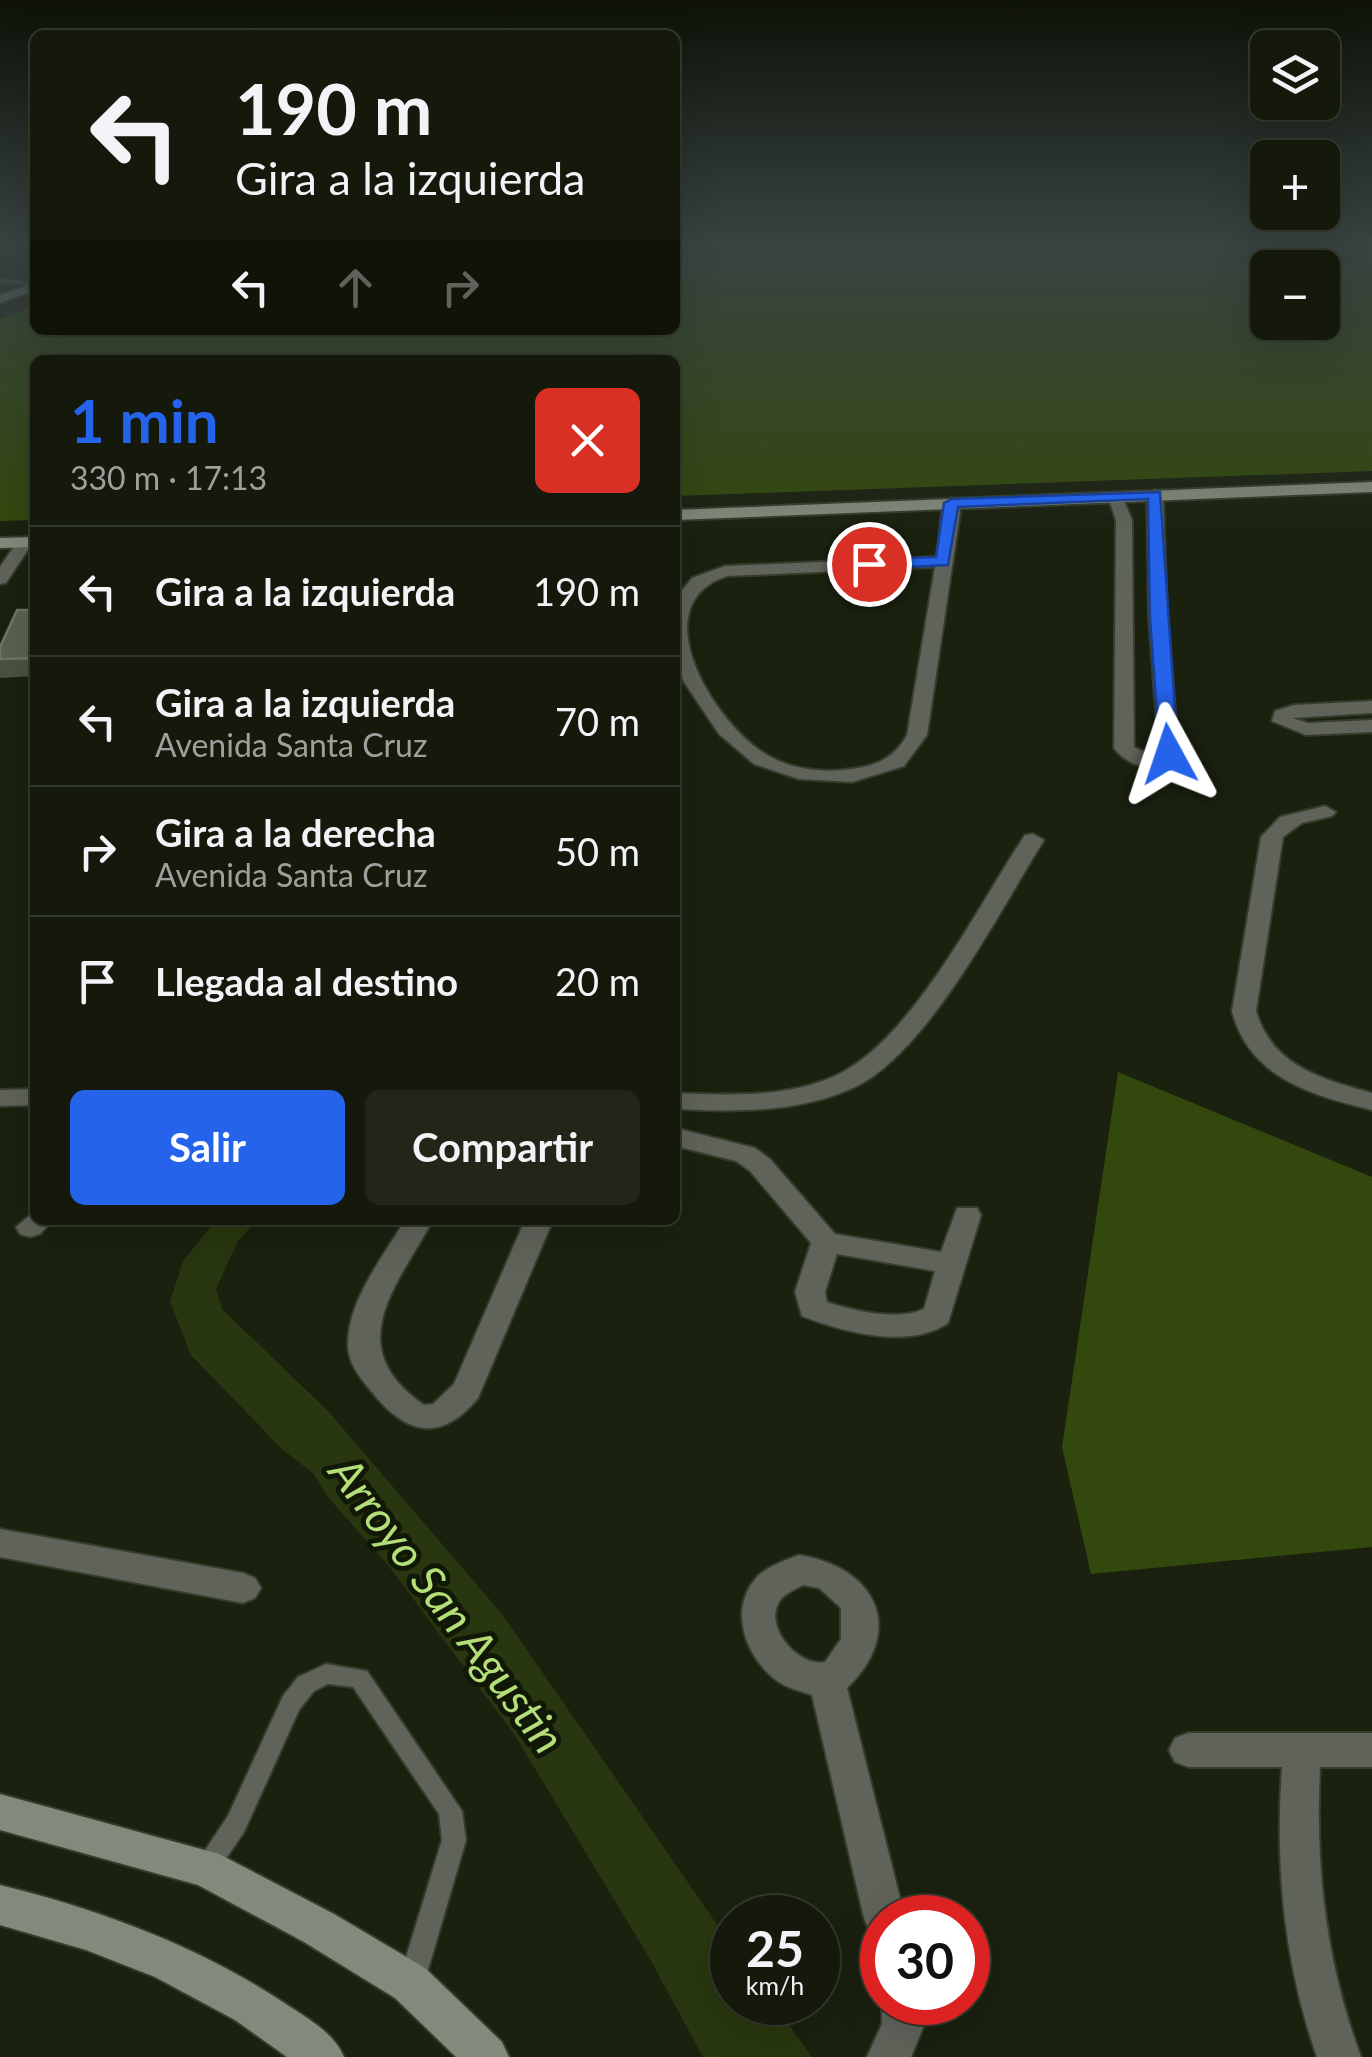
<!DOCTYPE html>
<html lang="es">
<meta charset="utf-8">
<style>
:root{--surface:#14190b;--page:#212619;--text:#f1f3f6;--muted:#9da09d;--line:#33382c;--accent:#2563eb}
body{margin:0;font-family:Lato,sans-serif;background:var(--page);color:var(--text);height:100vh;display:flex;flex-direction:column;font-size:38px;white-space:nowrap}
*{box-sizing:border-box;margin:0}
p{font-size:32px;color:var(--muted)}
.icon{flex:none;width:55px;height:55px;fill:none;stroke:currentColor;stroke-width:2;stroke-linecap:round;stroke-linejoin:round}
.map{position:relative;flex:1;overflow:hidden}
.side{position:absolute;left:30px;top:355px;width:650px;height:870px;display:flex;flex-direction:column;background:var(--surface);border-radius:15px;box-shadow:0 10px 40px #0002,0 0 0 2px var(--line)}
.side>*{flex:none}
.top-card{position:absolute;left:30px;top:30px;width:650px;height:305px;border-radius:15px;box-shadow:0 10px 40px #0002,0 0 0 2px var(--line);background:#14190b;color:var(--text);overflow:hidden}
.tools{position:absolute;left:1250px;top:30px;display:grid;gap:20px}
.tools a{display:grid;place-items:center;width:90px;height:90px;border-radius:15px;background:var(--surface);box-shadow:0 10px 40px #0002,0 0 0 2px var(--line);font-size:50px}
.speed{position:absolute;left:710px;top:1895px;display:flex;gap:20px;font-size:50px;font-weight:700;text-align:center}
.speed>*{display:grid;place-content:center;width:130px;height:130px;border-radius:50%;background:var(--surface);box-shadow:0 10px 40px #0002,0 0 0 2px var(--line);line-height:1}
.speed small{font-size:25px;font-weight:400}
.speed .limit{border:15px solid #d22;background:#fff;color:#111}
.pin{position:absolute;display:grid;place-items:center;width:85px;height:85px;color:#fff;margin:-42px;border:5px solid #fff;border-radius:50%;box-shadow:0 2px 10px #0007}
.me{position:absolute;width:110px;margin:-55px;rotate:355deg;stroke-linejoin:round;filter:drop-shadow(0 0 8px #0008)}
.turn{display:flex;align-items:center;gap:35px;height:210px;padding:0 40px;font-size:45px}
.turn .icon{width:130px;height:130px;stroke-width:2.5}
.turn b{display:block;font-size:70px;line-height:85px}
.lanes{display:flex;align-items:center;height:95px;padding:0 40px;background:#0003;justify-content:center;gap:50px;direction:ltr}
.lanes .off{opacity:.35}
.round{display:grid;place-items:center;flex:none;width:105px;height:105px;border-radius:15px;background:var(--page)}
.headline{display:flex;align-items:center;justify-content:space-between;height:170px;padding:0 40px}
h1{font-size:60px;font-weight:700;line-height:75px;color:var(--accent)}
.primary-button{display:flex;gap:20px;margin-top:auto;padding:20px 40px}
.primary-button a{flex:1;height:115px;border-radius:15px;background:var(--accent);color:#fff;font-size:40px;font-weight:700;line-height:115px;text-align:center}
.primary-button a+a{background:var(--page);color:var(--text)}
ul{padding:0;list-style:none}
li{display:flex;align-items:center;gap:30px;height:130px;padding:0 40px;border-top:2px solid var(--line)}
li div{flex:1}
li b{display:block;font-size:38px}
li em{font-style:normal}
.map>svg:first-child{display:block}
</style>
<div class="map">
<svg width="1372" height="2057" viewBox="0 0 1372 2057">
<rect width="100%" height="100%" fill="#1a210f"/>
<path fill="#33480c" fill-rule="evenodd" d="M 675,245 L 1372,245 L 1372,471 L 675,496 L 675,360 L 35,360 L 35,520 L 0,521 L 0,319 L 35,306 L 35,330 L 675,330 ZM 1268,268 L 1322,268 L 1322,322 L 1268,322 Z
M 1118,1072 L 1372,1177 L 1372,1547 L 1091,1574 L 1062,1447 Z"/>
<path fill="#28370f" d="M 216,1220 L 257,1220 L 238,1241 L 216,1289 L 222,1309 L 329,1412 L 502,1614 L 732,1946 L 732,2002 L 773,2003 L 812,2057 L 703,2057 L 650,1959 L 514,1734 L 388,1565 L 327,1496 L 313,1473 L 282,1449 L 191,1355 L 170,1302 L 183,1261 Z"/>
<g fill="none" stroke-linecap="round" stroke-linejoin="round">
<defs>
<path id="lane" d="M 0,279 L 35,282 L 35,286 L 0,283 Z
M 326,1664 L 367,1671 L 462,1811 L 466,1840 L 425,1980 L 421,1989 L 412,1993 L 403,1989 L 399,1980 L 442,1840 L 439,1814 L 353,1687 L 328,1684 L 314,1691 L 299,1710 L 244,1832 L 215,1875 L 206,1879 L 197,1875 L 194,1867 L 228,1816 L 283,1696 L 298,1677 Z"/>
<path id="street" d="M 1155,490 L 1163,495 L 1167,618 L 1179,754 C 1160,775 1130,769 1114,748 L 1116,520 L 1108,497 L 1121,494 L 1132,520 L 1134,747 L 1151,755 L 1159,752 L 1149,618 L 1147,495 Z
M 951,498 L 959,503 L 960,513 L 927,735 L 904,766 L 852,782 L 799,779 L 754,764 L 719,734 L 684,682 L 675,659 L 675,599 L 692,578 L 725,566 L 937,557 L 943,503 ZM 935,567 L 907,735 C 895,758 876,766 851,769 C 824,773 793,770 769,756 C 717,728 639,605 727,576 Z
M 19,539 L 33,542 L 6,583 L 0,584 L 0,567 Z
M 1372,701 L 1372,713 L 1292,718 L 1308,723 L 1372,720 L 1372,732 L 1306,735 L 1272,721 L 1275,711 L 1294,705 Z
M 1325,806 L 1336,812 L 1332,816 L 1302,823 L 1283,837 L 1256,1011 C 1272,1066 1322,1079 1372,1093 L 1372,1110 C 1312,1095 1249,1078 1232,1011 L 1261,837 L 1280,817 Z
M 1033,834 L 1044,840 C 1000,910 929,1051 855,1087 C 800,1113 735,1112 675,1109 L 675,1093 C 728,1095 786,1098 835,1076 C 911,1042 979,904 1025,835 Z
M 35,1089 L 35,1105 L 0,1106 L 0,1090 Z
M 675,1128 L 755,1148 L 770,1159 L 835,1234 L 941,1252 L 957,1208 L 977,1208 L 981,1215 L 948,1323 C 908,1350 843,1332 802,1316 L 795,1292 L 811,1243 L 750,1171 L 736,1161 L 675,1146 ZM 837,1254 L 935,1271 L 924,1309 C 898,1321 853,1311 827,1302 L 825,1292 Z
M 35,1211 L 35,1220 L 53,1220 L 40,1234 L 30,1237 L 20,1234 L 16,1227 Z
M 405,1220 L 433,1220 C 396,1287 340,1347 424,1405 L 433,1404 L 454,1384 L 525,1220 L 553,1220 L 478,1398 C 441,1443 406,1435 372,1392 C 361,1379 348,1363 348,1345 C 347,1301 384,1256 405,1220 Z
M 0,1529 L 243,1573 L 255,1578 L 261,1588 L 255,1598 L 243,1603 L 0,1557 Z
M 799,1555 C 876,1567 907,1630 847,1688 L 905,1918 L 882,1918 L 882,1937 L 870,1932 L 864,1918 L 812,1695 C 800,1691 786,1688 776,1680 C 745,1656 728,1609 757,1577 C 766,1567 786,1560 799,1555 ZM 803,1585 L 819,1588 L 841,1608 L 841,1639 L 825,1662 C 798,1667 761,1625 781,1599 C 786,1593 796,1589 803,1585 Z
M 1188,1733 L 1372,1733 L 1372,1767 L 1320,1767 C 1315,1868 1326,1962 1361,2057 L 1317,2057 C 1284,1962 1275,1868 1282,1767 L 1188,1767 L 1175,1762 L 1169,1750 L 1175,1738 Z
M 882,2000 L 924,2002 L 924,2025 L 911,2057 L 867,2057 L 882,2024 Z"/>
<path id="secondary" d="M 35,283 L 35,290 L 0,303 L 0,295 Z
M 1372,482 L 1372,492 L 675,520 L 675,510 Z
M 35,537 L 35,547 L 0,548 L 0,538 Z
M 0,1794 L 219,1854 L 334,1914 L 425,1968 L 502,2042 L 509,2057 L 456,2057 L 395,1998 L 304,1942 L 198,1885 L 0,1830 Z
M 0,1885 C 102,1910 201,1947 289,2006 C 310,2020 334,2033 344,2057 L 287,2057 L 235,2020 L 155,1977 L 86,1950 L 0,1925 Z"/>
</defs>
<use href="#lane" stroke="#353c2b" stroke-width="4"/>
<use href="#street" stroke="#353c2b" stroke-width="4"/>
<use href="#secondary" stroke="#353c2b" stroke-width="4"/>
<use href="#lane" fill="#5f635a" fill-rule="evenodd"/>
<use href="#street" fill="#5f635a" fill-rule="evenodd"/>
<use href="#secondary" fill="#838a7b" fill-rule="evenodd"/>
</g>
<path fill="#4a523f" d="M 35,610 L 35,676 L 0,678 L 0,647 Z"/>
<path fill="#303825" d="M 20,245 L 35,245 L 35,254 L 23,259 Z"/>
<path fill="#59614f" stroke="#6e7564" stroke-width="2.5" d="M 17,610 L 35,610 L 35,658 L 0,659 L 0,647 Z"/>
<linearGradient id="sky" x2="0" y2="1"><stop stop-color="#0e1208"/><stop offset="0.46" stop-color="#384342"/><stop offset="1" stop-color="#384342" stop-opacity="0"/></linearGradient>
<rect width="1372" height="533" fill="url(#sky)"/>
<path fill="#2563eb" stroke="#184099" stroke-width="2.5" d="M 1160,492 L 1178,754 L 1169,759 L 1160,754 L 1150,618 L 1148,499 L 958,507 L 948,565 L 869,569 L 861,564 L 869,559 L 936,557 L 944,503 L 952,499 Z"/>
<g text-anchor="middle" stroke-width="10" stroke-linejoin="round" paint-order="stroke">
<g font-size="45" font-style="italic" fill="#b4de78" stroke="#111807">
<text transform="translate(447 1605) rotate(53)" y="16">Arroyo San Agustin</text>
</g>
</g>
</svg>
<div class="tools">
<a><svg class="icon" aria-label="layers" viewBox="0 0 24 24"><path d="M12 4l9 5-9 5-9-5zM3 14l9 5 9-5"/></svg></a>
<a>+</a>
<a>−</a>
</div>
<div class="speed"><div>25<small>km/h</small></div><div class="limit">30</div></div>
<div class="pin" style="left:869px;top:564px;background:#d93025"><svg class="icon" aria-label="arrive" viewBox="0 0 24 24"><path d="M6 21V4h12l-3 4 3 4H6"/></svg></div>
<svg class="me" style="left:1169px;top:754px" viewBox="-20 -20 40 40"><path d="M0-17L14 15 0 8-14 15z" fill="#2563eb" stroke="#fff" stroke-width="4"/></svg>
<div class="top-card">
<div class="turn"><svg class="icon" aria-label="left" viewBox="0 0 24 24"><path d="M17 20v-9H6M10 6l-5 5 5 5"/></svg><div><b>190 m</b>Gira a la izquierda</div></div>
<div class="lanes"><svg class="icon" aria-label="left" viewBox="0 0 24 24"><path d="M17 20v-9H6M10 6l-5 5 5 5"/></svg><svg class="icon off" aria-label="ahead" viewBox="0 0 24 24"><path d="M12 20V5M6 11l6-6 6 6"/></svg><svg class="icon off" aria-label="right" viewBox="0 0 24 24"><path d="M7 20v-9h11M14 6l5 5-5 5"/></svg></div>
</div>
<section class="side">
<div class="headline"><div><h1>1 min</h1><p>330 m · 17:13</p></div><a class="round" style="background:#d93025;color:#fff"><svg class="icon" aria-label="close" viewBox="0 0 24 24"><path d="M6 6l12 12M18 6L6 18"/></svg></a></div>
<ul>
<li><svg class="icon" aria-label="left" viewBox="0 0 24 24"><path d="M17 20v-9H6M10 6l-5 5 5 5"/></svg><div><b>Gira a la izquierda</b></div><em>190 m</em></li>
<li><svg class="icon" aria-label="left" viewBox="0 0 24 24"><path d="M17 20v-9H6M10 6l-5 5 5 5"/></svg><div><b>Gira a la izquierda</b><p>Avenida Santa Cruz</p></div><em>70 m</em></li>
<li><svg class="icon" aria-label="right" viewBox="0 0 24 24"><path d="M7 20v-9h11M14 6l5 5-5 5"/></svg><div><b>Gira a la derecha</b><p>Avenida Santa Cruz</p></div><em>50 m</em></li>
<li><svg class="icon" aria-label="arrive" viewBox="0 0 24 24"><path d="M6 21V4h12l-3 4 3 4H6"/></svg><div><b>Llegada al destino</b></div><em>20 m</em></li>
</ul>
<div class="primary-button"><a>Salir</a><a>Compartir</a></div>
</section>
</div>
